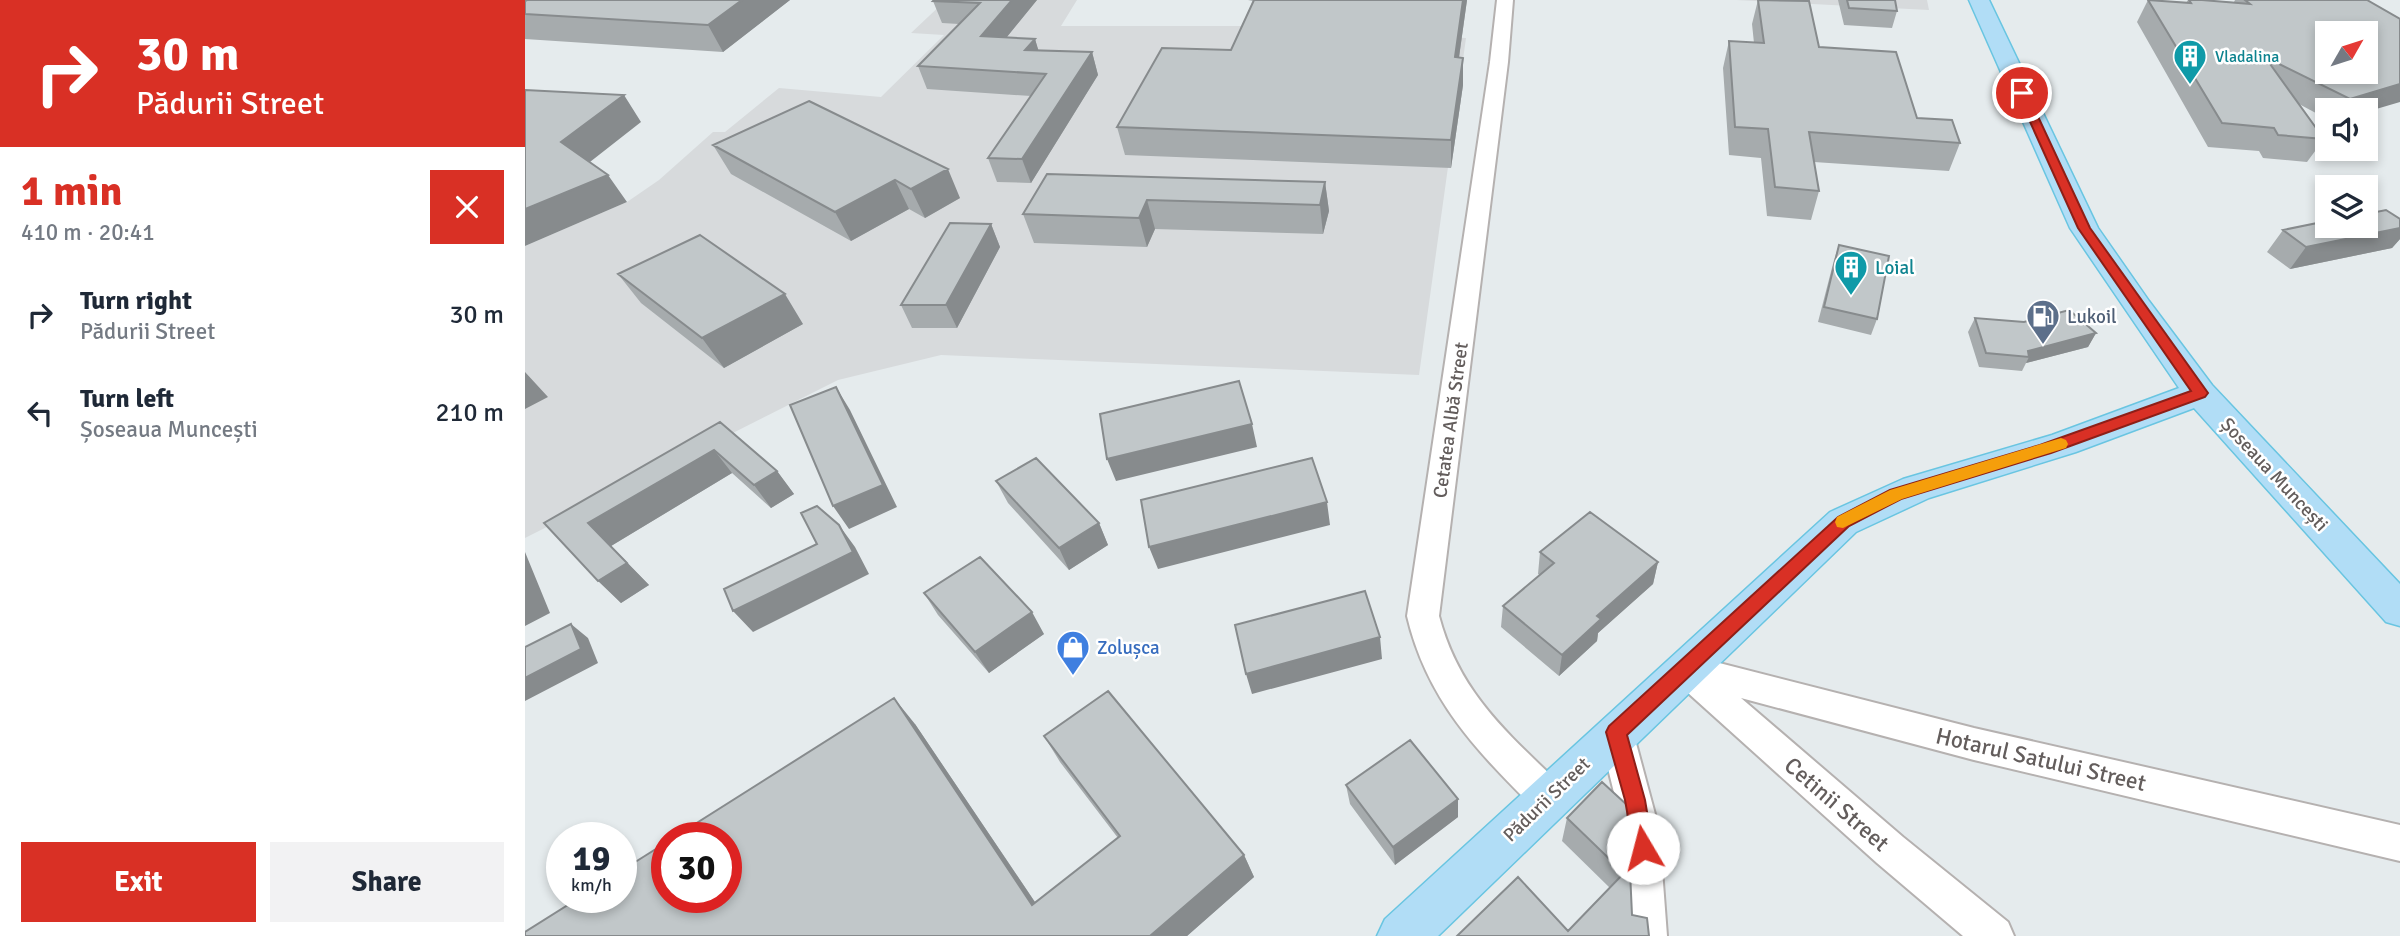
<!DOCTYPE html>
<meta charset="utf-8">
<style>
:root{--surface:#fff;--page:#f2f2f3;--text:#1f2937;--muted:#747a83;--accent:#d93025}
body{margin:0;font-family:Signika,sans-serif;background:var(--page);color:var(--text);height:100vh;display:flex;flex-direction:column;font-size:26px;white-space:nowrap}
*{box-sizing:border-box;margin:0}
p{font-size:23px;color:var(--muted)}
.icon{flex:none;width:38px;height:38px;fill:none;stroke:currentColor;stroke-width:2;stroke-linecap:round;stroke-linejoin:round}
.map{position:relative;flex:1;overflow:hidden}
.details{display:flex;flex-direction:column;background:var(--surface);width:525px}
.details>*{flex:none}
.top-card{background:#d93025;color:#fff;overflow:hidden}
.needle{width:46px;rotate:51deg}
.controls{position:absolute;left:1790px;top:21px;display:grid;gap:14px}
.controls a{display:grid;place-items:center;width:63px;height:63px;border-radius:0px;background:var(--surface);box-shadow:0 4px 10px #0003;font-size:35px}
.speed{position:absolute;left:21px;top:822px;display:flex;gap:14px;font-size:35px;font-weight:700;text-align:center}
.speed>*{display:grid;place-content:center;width:91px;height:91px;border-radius:50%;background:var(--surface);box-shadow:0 4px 10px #0003;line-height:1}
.speed small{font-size:18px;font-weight:400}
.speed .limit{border:10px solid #d22;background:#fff;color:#111}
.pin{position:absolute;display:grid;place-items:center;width:60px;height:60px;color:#fff;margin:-30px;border:4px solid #fff;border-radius:50%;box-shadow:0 2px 7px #0007}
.me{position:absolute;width:77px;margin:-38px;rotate:352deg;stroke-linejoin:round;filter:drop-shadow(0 0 5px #0008)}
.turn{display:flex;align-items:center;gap:24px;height:147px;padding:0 21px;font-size:32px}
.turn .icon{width:91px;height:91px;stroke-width:2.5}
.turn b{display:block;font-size:49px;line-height:60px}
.round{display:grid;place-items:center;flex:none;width:74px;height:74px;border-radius:0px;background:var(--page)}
.summary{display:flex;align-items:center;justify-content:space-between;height:119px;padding:0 21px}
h1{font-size:42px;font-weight:800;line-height:52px;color:var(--accent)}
.primary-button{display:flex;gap:14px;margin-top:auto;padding:14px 21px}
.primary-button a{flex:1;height:80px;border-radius:0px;background:var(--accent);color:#fff;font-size:28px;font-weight:800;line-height:80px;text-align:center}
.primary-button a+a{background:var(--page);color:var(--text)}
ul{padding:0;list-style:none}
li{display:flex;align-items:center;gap:21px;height:98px;padding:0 21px}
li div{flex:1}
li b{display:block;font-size:26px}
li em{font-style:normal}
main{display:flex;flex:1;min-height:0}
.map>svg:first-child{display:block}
</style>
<main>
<section class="details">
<div class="top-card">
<div class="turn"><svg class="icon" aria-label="right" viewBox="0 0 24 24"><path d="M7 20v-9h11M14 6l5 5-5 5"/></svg><div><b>30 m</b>Pădurii Street</div></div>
</div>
<div class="summary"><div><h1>1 min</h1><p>410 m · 20:41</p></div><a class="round" style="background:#d93025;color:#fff"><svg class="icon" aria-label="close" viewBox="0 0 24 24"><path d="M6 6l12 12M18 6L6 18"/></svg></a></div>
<ul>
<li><svg class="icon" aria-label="right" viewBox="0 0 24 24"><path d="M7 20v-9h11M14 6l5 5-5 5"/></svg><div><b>Turn right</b><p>Pădurii Street</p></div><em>30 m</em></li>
<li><svg class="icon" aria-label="left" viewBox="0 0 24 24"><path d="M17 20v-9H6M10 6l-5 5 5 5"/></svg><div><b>Turn left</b><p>Șoseaua Muncești</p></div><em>210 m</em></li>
</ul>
<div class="primary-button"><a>Exit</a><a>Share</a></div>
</section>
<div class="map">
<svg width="1875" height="936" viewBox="0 0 1875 936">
<rect width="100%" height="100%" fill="#e5ebed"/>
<path fill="#d7dadc" d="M 421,0 L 552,0 L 536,26 L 718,26 L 731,30 L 941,38 L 894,375 L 416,355 L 313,380 L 0,538 L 0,246 L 102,202 L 134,180 L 188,132 L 200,132 L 254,88 L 356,97 L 419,35 L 386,33 Z
M 1211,0 L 1402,0 L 1404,10 Z"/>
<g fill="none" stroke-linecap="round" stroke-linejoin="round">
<defs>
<path id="minor" d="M 972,0 L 988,0 L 983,62 L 914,616 C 934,692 981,732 1036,785 L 1041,797 L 1036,809 L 1023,814 L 1010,809 C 951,750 902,700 882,616 L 965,62 Z
M 1159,654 L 1449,728 L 1875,825 L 1875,861 L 1449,760 L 1216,698 L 1378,837 L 1483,922 L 1489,936 L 1438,936 L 1352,863 L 1152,683 L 1143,668 L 1147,658 Z
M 1091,716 L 1103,721 L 1108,732 L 1134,829 L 1142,936 L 1102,936 L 1098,829 L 1074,732 L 1079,721 Z"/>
<path id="major" d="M 1444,0 L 1464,0 L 1573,228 L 1624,301 L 1687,385 L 1875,584 L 1875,626 L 1861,622 L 1669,408 L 1551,452 L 1404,498 L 1331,532 L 913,936 L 852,936 L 860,919 L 1305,512 L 1378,479 L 1527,435 L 1654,388 L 1545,228 Z"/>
</defs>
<use href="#minor" stroke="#b5b1b0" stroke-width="4"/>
<use href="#major" stroke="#69c5e1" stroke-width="3"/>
<use href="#minor" fill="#fff" fill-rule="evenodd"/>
<use href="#major" fill="#b1ddf6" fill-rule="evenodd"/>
</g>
<path fill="#a6abad" d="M 265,0 L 198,52 L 0,39 L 0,1 Z
M 409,0 L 512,0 L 481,38 L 510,39 L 513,50 L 567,52 L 573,75 L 506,183 L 472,182 L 463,158 L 506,96 L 402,89 L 393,66 L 434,24 L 417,23 L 408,1 Z
M 723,0 L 942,0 L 934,58 L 938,85 L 926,168 L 600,155 L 592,127 L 706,50 L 728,1 Z
M 1233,0 L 1265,0 L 1294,47 L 1392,118 L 1435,143 L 1424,171 L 1289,162 L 1294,191 L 1286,220 L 1242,216 L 1236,158 L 1204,155 L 1198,68 L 1204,41 L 1229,43 L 1227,24 Z
M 1313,0 L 1370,0 L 1372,11 L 1367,28 L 1319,25 Z
M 1623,0 L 1661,3 L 1663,0 L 1709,2 L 1710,0 L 1842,0 L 1841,110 L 1802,110 L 1802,119 L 1774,104 L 1799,139 L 1782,162 L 1738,158 L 1734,151 L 1683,147 L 1612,22 Z
M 284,101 L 435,198 L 400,218 L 384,209 L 326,241 L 206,174 L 188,145 Z
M 522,174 L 800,182 L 804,211 L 798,234 L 630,229 L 622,247 L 509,243 L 498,214 Z
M 1875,219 L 1875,239 L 1867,248 L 1765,269 L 1742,252 L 1758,230 Z
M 466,224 L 475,247 L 432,328 L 387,328 L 376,305 Z
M 1314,245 L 1352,319 L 1346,335 L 1293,322 L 1309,260 Z
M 93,274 L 278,324 L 199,368 L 116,303 Z
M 1450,318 L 1571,333 L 1563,347 L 1501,363 L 1497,371 L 1454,367 L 1443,332 Z
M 195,422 L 252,471 L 269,494 L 246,508 L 207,473 L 86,546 L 124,585 L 96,603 L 19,523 Z
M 471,481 L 574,523 L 583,545 L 544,570 L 483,503 Z
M 1015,552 L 1133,562 L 1128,584 L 1073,633 L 1072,641 L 1034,676 L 976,627 L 978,606 L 1015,575 L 1013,574 Z
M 399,593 L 519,634 L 464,673 L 413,615 Z
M 390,724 L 510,902 L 593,838 L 535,762 L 519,736 L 719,855 L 729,877 L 662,936 L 0,936 Z
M 821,785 L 933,817 L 870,865 L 825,804 Z
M 1102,805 L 1107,915 L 1043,931 L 1085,888 L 1037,841 L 1042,818 Z"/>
<path fill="#878b8d" d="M 217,0 L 265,0 L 198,52 L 183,25 Z
M 487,0 L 512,0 L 464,59 L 456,36 Z
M 938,0 L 942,0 L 930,85 L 930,57 Z
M 510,39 L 517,62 L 500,50 Z
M 567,52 L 573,75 L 506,183 L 497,159 Z
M 938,58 L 938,85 L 926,168 L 926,140 Z
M 1875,84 L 1875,102 L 1841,112 L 1841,110 L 1817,110 L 1825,99 Z
M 99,95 L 116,122 L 56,169 L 36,142 Z
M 423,169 L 435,198 L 400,218 L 386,189 Z
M 83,175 L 102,202 L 0,246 L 0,209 Z
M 370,180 L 384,209 L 326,241 L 310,212 Z
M 800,182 L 804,211 L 798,234 L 795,205 Z
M 622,200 L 630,229 L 622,247 L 614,218 Z
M 466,224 L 475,247 L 432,328 L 421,305 Z
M 1875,228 L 1875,239 L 1867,248 L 1765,269 L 1781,247 Z
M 260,294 L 278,324 L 199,368 L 177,338 Z
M 1571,333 L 1563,347 L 1501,363 L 1504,357 L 1503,351 Z
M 0,372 L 23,397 L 0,409 Z
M 311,387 L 325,410 L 372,507 L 324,529 L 308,506 Z
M 727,424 L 732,447 L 591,481 L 582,459 Z
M 189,450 L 207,473 L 86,546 L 124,585 L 96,603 L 73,581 L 63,523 Z
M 252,471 L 269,494 L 246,508 L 229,485 Z
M 802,502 L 805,525 L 633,569 L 624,547 Z
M 574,523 L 583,545 L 544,570 L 534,548 Z
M 314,525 L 330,547 L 344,574 L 228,632 L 208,611 L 328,552 Z
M 0,552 L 25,613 L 0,626 Z
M 1133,562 L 1128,584 L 1073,633 L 1072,641 L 1034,676 L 1037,655 L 1072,616 Z
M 507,612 L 519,634 L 464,673 L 450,652 Z
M 46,624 L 63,638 L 73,663 L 0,701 L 0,678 Z
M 855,637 L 857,659 L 727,694 L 721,674 Z
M 369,698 L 390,724 L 526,926 L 507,905 Z
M 933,799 L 933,817 L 870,865 L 868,847 Z
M 719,855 L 729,877 L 662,936 L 625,936 Z"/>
<path fill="#c1c7c9" stroke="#878b8d" stroke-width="2" fill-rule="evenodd" d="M 2,0 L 217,0 L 183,25 L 0,14 L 0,1 Z
M 409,0 L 487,0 L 456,36 L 510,39 L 500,50 L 567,52 L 497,159 L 463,158 L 521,74 L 393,66 L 455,3 L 408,1 Z
M 729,0 L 938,0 L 930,57 L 938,58 L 926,140 L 592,127 L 637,48 L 706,50 Z
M 1233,0 L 1284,1 L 1294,47 L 1371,52 L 1392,118 L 1427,120 L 1435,143 L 1284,132 L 1294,191 L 1250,187 L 1243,129 L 1210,127 L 1204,41 L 1239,43 Z
M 1322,0 L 1370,0 L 1372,11 L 1324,8 Z
M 1623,0 L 1666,3 L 1664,0 L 1677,0 L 1725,4 L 1720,0 L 1842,0 L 1875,19 L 1875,84 L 1825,99 L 1740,57 L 1799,139 L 1753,135 L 1749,128 L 1697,123 ZM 1802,33 L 1841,33 L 1841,72 L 1802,72 Z
M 0,90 L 99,95 L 36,142 L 83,175 L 0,209 Z
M 284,101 L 423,169 L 386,189 L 370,180 L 310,212 L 188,145 Z
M 522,174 L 800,182 L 795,205 L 622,200 L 614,218 L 498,214 Z
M 1861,210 L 1875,219 L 1875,228 L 1781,247 L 1758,230 L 1802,221 L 1802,226 L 1841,226 L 1841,214 Z
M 425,223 L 466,224 L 421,305 L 376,305 Z
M 175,235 L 260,294 L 177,338 L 93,274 Z
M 1314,245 L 1364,256 L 1352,319 L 1299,307 Z
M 1544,310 L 1571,333 L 1503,351 L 1504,357 L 1461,353 L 1450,318 L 1499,322 Z
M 714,381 L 727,424 L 582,459 L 575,414 Z
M 311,387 L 358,485 L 308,506 L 265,405 Z
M 195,422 L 252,471 L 229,485 L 189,450 L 63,523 L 102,563 L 73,581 L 19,523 Z
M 511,458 L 574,523 L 534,548 L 471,481 Z
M 787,458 L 802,502 L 624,547 L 616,500 Z
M 292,506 L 314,525 L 328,552 L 208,611 L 199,589 L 292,544 L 276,513 Z
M 1065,512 L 1133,562 L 1072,616 L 1076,619 L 1037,655 L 978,606 L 1029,563 L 1015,552 Z
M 455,557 L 507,612 L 450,652 L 399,593 Z
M 840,591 L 855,637 L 721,674 L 710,625 Z
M 46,624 L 56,649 L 0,678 L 0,647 Z
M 583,691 L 719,855 L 625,936 L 0,936 L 0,932 L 54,898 L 96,898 L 96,871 L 142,842 L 142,898 L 201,898 L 201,838 L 148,838 L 369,698 L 507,905 L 595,836 L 519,736 Z
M 885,740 L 933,799 L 868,847 L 821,785 Z
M 1077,782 L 1102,805 L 1107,915 L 1122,918 L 1124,936 L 932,936 L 993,877 L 1043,931 L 1099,873 L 1042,818 Z"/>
<path fill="#d93025" stroke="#8d1f18" stroke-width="2" d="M 1497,90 L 1502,93 L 1565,228 L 1683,393 L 1680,397 L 1526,453 L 1376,499 L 1324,526 L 1102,735 L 1120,800 L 1128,848 L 1125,856 L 1118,859 L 1110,856 L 1100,800 L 1081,732 L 1084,726 L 1313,517 L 1365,490 L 1515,445 L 1666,391 L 1553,228 L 1492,93 Z"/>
<path fill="#f59e0b" d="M 1536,438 L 1541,440 L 1543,444 L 1541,448 L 1377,499 L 1318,528 L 1312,527 L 1310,522 L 1312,517 L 1365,490 Z"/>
<defs>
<symbol id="building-pin" viewBox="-11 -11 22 30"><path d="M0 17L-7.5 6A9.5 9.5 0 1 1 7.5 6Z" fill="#0f9aa8" stroke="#fff"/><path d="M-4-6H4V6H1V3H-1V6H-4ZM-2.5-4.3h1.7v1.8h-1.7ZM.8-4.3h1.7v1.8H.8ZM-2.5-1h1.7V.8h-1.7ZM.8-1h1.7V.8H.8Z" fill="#fff"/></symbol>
<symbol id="fuel-pin" viewBox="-11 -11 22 30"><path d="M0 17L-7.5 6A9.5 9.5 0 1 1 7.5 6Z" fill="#5c6f8a" stroke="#fff"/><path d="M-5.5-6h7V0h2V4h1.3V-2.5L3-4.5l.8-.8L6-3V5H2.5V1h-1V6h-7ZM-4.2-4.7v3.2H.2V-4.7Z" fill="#fff"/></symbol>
<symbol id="shop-pin" viewBox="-11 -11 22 30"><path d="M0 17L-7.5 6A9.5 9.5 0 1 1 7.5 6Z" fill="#3f7fe0" stroke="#fff"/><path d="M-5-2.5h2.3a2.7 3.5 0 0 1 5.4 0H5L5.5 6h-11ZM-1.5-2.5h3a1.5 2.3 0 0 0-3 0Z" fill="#fff"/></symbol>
</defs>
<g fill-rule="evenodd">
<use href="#building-pin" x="1646" y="37" width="38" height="52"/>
<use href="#building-pin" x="1307" y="248" width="38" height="52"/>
<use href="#fuel-pin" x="1499" y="297" width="38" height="52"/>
<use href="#shop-pin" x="529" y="628" width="38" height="52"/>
</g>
<g text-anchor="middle" stroke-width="5" stroke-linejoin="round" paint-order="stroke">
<g font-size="16" fill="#0d838f" stroke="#fff" text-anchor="start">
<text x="1690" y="62">Vladalina</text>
</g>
<g font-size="19" fill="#0d838f" stroke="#fff" text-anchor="start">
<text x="1350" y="274">Loial</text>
</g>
<g font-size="19" fill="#4e5e75" stroke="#fff" text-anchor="start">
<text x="1542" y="323">Lukoil</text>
</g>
<g font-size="19" fill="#635d5c" stroke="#fff">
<text transform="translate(925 420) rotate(-82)" y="7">Cetatea Albă Street</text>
<text transform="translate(1750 474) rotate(47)" y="7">Șoseaua Muncești</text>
<text transform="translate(1021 799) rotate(-44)" y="7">Pădurii Street</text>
</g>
<g font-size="19" fill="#366cbe" stroke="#fff" text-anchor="start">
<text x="572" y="654">Zolușca</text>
</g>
<g font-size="23" fill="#635d5c" stroke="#fff">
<text transform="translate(1516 759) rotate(13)" y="8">Hotarul Satului Street</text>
<text transform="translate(1312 804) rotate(41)" y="8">Cetinii Street</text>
</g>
</g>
</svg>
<div class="controls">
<a><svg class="needle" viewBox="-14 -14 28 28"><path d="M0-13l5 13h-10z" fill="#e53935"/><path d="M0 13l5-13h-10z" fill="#747a83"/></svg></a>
<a><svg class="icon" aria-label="sound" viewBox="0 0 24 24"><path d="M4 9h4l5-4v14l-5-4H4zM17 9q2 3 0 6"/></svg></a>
<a><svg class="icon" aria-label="layers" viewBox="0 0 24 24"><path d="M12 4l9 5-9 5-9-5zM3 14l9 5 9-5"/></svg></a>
</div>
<div class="speed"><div>19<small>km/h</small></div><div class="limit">30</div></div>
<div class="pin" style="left:1497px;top:93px;background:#d93025"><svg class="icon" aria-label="arrive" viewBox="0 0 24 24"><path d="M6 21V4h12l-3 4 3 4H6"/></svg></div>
<svg class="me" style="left:1118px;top:848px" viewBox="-20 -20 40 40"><circle r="19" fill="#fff"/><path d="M0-13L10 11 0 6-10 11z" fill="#d93025"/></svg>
</div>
</main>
